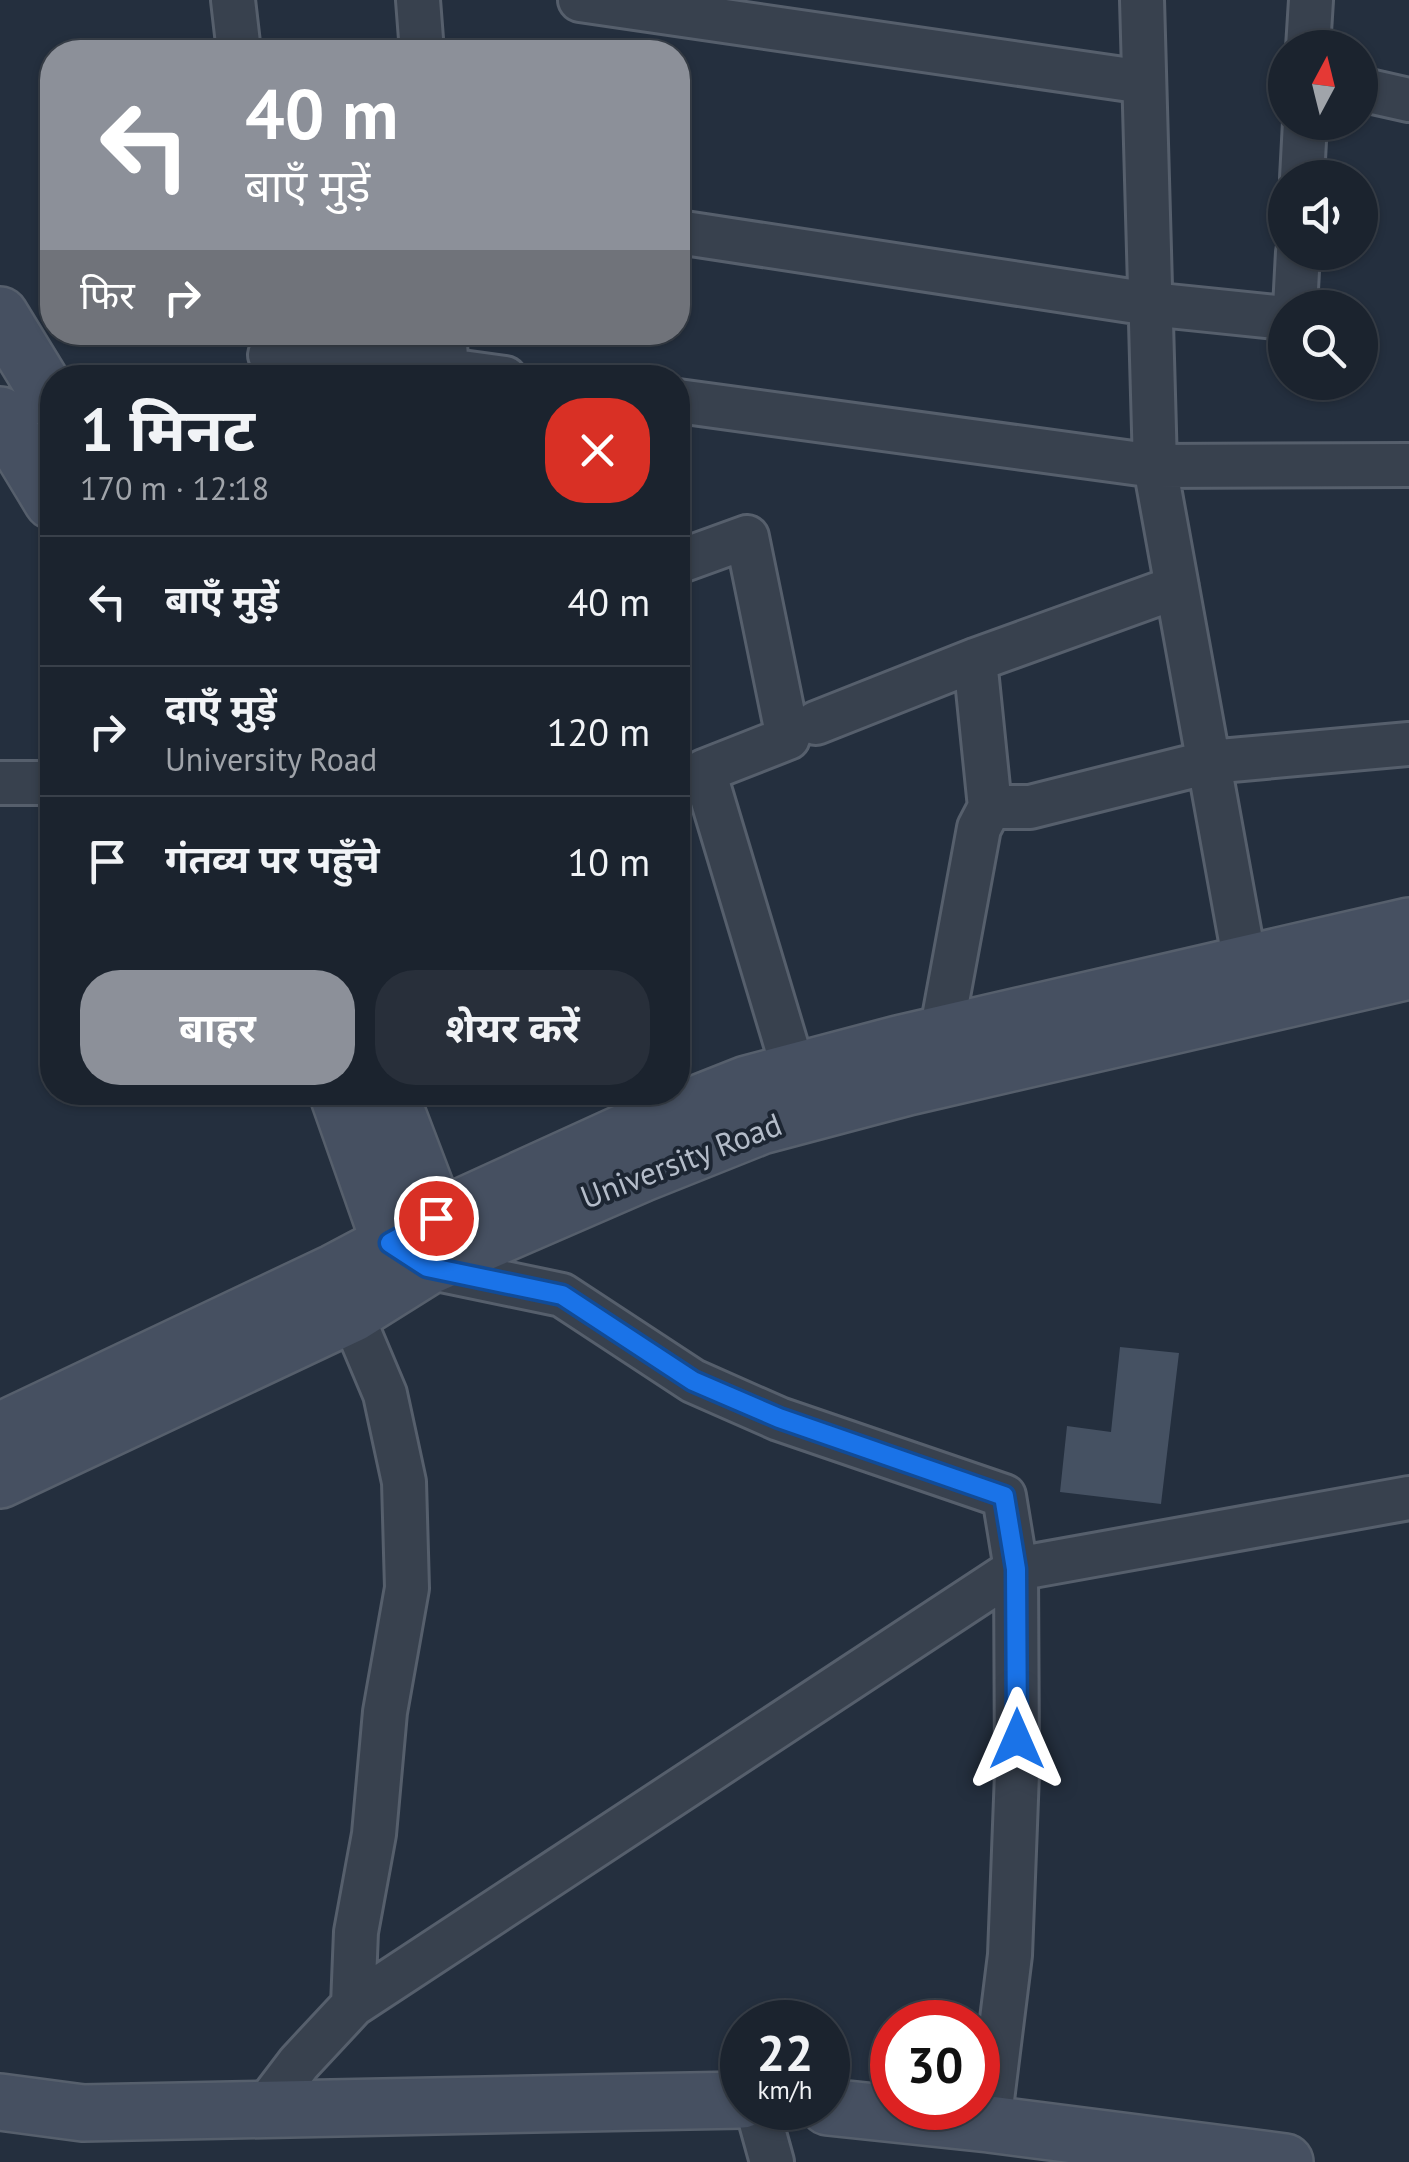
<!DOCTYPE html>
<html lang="hi">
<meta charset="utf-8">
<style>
:root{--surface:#1b232e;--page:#282f3a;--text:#f1f3f6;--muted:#a0a4aa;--line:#39404a;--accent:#8c9099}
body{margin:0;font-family:"PT Sans","Noto Sans Devanagari",sans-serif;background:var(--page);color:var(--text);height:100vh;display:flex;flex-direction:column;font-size:38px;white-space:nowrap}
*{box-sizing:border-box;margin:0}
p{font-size:32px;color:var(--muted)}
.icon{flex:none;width:55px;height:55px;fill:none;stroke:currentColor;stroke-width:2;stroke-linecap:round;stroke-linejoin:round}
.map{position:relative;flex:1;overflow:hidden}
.sheet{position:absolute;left:40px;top:365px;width:650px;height:740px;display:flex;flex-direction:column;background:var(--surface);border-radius:40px;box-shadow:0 2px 8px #0004,0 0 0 2px var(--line)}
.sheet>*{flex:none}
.guide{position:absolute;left:40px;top:40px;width:650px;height:305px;border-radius:40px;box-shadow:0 2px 8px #0004,0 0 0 2px var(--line);background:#8c9099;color:#fff;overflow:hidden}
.needle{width:65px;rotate:7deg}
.fabs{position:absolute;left:1268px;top:30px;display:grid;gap:20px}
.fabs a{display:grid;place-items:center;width:110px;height:110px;border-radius:50%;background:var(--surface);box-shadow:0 2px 8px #0004,0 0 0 2px var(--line);font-size:50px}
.speed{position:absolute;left:720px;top:2000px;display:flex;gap:20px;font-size:50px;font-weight:700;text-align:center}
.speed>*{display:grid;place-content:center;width:130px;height:130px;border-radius:50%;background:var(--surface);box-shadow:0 2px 8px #0004,0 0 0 2px var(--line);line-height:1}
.speed small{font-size:25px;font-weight:400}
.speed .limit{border:15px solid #d22;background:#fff;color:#111}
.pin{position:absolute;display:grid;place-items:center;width:85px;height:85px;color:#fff;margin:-42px;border:5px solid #fff;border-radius:50%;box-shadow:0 2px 10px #0007}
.me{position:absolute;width:110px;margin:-55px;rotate:0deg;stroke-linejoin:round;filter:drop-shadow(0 0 8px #0008)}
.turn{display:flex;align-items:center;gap:35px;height:210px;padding:0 40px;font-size:45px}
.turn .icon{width:130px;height:130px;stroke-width:2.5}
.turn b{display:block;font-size:70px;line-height:85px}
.then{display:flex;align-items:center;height:95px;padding:0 40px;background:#0003;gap:20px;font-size:38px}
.round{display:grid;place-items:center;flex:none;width:105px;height:105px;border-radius:40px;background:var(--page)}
.head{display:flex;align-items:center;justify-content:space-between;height:170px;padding:0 40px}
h1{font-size:60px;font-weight:700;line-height:75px}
.cta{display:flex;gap:20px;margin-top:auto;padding:20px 40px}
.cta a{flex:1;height:115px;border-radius:40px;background:var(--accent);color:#fff;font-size:40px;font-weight:700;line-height:115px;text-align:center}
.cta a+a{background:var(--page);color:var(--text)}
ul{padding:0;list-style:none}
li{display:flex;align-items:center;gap:30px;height:130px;padding:0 40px;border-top:2px solid var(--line)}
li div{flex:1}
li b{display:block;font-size:38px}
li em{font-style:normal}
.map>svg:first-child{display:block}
</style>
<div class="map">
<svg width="1409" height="2162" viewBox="0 0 1409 2162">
<rect width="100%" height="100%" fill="#242f3e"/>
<path fill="#455162" d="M 1120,1347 L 1179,1353 L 1161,1504 L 1060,1492 L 1067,1426 L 1111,1432 Z"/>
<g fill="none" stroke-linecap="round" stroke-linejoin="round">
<defs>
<path id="street" d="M 233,0 L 239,52
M 418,0 L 422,52
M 580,0 L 1144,82
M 1142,0 L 1155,466 L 1245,963
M 1308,48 L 1311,0
M 1360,89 L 1409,100
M 1302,178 L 1305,122
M 678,232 L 1150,304 L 1285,318
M 1295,308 L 1298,252
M 444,332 L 447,370 L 505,378
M 270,355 L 447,370
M 678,401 L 1155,466 L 1409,465
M 678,562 L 747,537 L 788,738 L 704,771 L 794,1071
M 816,723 L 975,660 L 1177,587
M 0,783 L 52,783
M 990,807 L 1030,807 L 1209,762 L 1409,744
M 941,1034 L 979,828 L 990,807 L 975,660
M 427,1267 L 562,1295 L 693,1381 L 779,1419 L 1004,1496 L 1016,1569 L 1017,1773 L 1010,1955 L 989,2124
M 353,2005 L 1016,1569 L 1409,1498
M 757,2108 L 772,2162
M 264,2109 L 299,2063 L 353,2005 L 356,1932 L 374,1834 L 385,1712 L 407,1588 L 404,1482 L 385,1394 L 340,1287"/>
<path id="secondary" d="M 0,315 L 52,400
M 0,415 L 52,501
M 337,1092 L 390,1243 L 427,1267 L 437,1218 L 389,1092
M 0,1431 L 335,1272 L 437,1218 L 623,1133 L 747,1084 L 898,1044 L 1409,926
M 0,1480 L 352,1314 L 427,1267 L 641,1174 L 761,1126 L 908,1087 L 1409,971
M 0,2102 L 83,2113 L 742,2100
M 828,2107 L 989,2124 L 1285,2162"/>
</defs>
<use href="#street" stroke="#565f6c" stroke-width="48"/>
<use href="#secondary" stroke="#565f6c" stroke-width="60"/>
<use href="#street" stroke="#38414e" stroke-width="42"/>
<use href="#secondary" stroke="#465061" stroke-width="55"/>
</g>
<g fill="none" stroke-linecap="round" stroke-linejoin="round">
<defs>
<path id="route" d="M 436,1218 L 390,1243 L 427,1267 L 562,1295 L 693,1381 L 779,1418 L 1004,1496 L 1016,1569 L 1017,1739"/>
</defs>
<use href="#route" stroke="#114b97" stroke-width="25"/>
<use href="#route" stroke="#1a73e8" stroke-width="18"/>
</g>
<g text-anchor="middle" stroke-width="8" stroke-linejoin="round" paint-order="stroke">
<g font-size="32" fill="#b4bcc9" stroke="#1d2633">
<text transform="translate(681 1161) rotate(-21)" y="11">University Road</text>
</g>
</g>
</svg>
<div class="fabs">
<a><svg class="needle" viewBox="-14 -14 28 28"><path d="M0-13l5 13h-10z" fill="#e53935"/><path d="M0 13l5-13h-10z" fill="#a0a4aa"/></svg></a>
<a><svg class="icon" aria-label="sound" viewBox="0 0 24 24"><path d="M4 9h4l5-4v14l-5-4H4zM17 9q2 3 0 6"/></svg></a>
<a><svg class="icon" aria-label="search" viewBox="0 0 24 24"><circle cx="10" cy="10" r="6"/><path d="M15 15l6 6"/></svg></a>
</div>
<div class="speed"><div>22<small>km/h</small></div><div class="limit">30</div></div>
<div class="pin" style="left:436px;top:1218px;background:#d93025"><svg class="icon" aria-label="arrive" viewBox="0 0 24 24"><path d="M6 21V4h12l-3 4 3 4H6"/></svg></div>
<svg class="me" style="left:1017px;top:1739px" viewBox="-20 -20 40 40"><path d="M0-17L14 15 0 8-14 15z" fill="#1a73e8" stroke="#fff" stroke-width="4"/></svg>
<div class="guide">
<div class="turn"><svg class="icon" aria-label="left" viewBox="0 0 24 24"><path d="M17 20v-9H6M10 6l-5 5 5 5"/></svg><div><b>40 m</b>बाएँ मुड़ें</div></div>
<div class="then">फिर<svg class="icon" aria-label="right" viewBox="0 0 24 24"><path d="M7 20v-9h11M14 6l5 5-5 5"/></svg></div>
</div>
<section class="sheet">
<div class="head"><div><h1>1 मिनट</h1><p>170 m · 12:18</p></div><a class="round" style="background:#d93025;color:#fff"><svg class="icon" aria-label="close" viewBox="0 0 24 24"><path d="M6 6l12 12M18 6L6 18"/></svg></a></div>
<ul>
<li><svg class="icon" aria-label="left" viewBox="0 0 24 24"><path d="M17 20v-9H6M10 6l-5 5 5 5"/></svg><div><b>बाएँ मुड़ें</b></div><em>40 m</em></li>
<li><svg class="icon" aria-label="right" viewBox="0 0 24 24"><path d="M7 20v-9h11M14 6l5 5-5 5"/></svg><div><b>दाएँ मुड़ें</b><p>University Road</p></div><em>120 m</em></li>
<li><svg class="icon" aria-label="arrive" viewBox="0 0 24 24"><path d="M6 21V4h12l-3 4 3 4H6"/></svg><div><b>गंतव्य पर पहुँचे</b></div><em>10 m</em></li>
</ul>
<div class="cta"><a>बाहर</a><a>शेयर करें</a></div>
</section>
</div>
